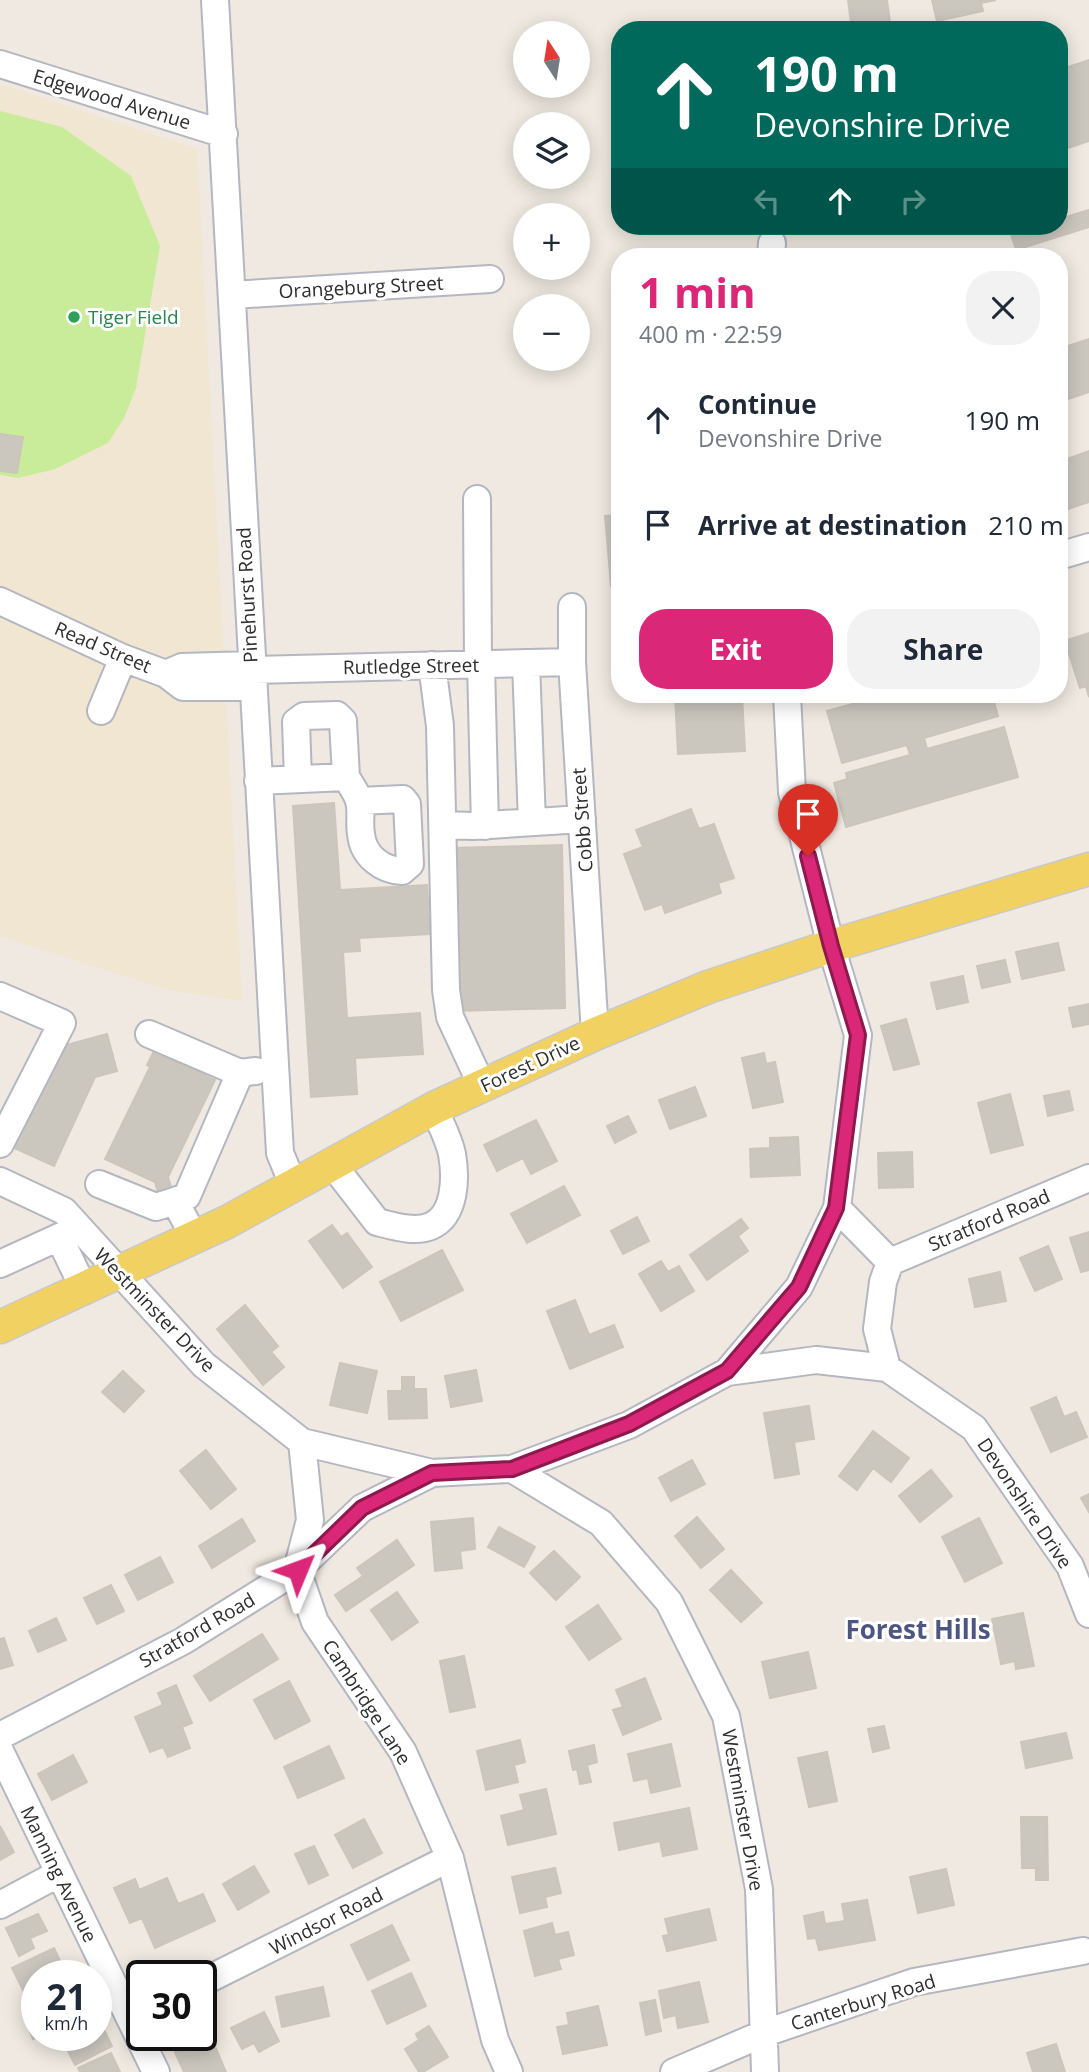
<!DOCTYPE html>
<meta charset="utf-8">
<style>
:root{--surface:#fff;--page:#f2f2f3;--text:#1f2937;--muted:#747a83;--accent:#db2777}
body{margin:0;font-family:"Open Sans",sans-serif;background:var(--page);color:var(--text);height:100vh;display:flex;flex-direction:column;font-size:26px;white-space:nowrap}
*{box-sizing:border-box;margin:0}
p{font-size:23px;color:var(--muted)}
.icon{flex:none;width:38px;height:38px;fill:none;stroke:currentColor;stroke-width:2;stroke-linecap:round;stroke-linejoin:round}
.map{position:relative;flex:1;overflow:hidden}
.sheet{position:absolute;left:611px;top:248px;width:457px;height:455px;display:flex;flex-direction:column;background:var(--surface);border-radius:28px;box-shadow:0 4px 18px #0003}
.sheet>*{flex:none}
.hud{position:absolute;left:611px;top:21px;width:457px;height:214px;border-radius:28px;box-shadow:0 4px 18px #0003;background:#00695c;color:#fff;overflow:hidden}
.needle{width:46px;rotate:348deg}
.buttons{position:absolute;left:513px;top:21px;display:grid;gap:14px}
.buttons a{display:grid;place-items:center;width:77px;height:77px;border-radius:50%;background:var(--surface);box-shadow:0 4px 18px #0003;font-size:35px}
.speed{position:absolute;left:21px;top:1960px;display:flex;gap:14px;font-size:35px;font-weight:700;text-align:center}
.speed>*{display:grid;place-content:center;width:91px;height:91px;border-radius:50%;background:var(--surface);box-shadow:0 4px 18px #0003;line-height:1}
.speed small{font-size:18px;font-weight:400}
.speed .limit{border:4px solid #111;border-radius:10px;background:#fff;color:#111}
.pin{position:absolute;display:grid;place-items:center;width:60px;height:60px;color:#fff;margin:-72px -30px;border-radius:50% 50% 50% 0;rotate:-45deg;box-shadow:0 0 7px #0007}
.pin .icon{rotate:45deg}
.me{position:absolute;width:77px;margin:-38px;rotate:46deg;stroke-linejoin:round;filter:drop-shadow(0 0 5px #0008)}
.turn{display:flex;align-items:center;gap:24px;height:147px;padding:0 28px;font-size:32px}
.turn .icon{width:91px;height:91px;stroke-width:2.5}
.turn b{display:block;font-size:49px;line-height:60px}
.lanes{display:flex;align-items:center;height:66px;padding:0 28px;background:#0003;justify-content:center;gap:35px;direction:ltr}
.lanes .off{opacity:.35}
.round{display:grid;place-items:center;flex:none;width:74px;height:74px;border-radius:28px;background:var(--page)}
.overview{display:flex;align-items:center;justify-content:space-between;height:119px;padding:0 28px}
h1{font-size:42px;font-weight:700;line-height:52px;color:var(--accent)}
.primary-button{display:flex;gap:14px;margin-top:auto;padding:14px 28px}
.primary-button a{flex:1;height:80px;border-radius:28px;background:var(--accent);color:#fff;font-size:28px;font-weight:700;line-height:80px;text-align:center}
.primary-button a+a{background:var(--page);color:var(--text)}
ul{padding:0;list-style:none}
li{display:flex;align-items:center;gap:21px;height:105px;padding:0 28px}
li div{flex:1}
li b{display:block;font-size:26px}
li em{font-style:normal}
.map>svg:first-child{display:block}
</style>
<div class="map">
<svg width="1089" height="2072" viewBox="0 0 1089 2072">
<rect width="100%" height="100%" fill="#efe9e1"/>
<path fill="#f0e6d1" d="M 0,84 L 197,149 L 242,1001 L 168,990 L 0,936 Z"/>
<path fill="#c9ec9a" d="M 0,111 L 62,127 L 131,176 L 160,246 L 136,388 L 124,418 L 108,443 L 55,469 L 18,478 L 0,475 Z"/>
<path fill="#cbc7bf" stroke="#cbc5ba" stroke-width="2" d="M 848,0 L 887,0 L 891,30 L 852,30 Z
M 932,0 L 996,0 L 981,3 L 983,11 L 937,21 Z
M 1089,60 L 1089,141 L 1059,151 L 1059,70 Z
M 1089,210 L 1089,227 L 1016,250 L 1011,234 L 1038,226 L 1059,226 L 1059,219 Z
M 1089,339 L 1089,392 L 1059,402 L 1059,349 Z
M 0,434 L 23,437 L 17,473 L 0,471 Z
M 1089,451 L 1089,502 L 1059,512 L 1059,462 Z
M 620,515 L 620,585 L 611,586 L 605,516 Z
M 1089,633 L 1089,697 L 1086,686 L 1080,688 L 1065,641 Z
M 675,695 L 742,695 L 745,751 L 678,754 Z
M 885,695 L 992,695 L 998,716 L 924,738 L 927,749 L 1004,727 L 1018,777 L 846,827 L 834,783 L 847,779 L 846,773 L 910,755 L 907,745 L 842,763 L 827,711 Z
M 334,803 L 340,890 L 427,885 L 430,934 L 359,938 L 360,951 L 343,952 L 347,1018 L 420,1013 L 423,1054 L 355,1058 L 357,1094 L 311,1097 L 293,806 Z
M 691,809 L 699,829 L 714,824 L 734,878 L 718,883 L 721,893 L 665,913 L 662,904 L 645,910 L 624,854 L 643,847 L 636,830 Z
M 562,845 L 565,1008 L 455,1011 L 451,848 Z
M 1058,943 L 1064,970 L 1022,979 L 1016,952 Z
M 1005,960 L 1010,982 L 982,988 L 977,966 Z
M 963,976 L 968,1002 L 937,1009 L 931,983 Z
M 1089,1004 L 1089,1024 L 1073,1027 L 1069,1008 Z
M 906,1019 L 919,1064 L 894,1070 L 881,1026 Z
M 107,1034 L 117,1071 L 95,1077 L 54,1166 L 10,1146 L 51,1057 L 59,1060 L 66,1045 Z
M 154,1051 L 215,1080 L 168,1177 L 171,1187 L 158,1192 L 155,1182 L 105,1159 L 150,1067 L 147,1065 Z
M 764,1053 L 766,1064 L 775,1062 L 783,1102 L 753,1108 L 742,1058 Z
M 695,1087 L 706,1116 L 670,1129 L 659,1100 Z
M 1069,1091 L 1073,1110 L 1048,1116 L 1044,1096 Z
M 1010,1094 L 1023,1145 L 991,1153 L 978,1103 Z
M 628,1116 L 636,1132 L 615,1143 L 607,1126 Z
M 536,1120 L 557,1161 L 531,1174 L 523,1158 L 497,1171 L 484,1145 Z
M 798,1137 L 800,1175 L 751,1177 L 750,1149 L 770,1148 L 770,1138 Z
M 912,1152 L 913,1187 L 879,1188 L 878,1153 Z
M 564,1186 L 580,1215 L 527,1243 L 511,1214 Z
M 637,1217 L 649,1241 L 623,1254 L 611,1231 Z
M 741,1219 L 748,1228 L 738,1236 L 748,1251 L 707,1280 L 690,1255 Z
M 332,1225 L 341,1237 L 347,1233 L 372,1267 L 343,1288 L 309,1241 Z
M 1089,1232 L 1089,1270 L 1081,1272 L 1070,1238 Z
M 1048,1246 L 1062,1279 L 1035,1291 L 1020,1258 Z
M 442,1250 L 463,1290 L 401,1321 L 380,1282 Z
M 661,1261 L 668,1272 L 679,1266 L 694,1291 L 661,1311 L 639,1274 Z
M 1000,1272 L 1006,1301 L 975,1307 L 969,1279 Z
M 575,1300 L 589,1335 L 614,1325 L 623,1347 L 570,1369 L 547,1311 Z
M 245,1305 L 278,1346 L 271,1352 L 284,1367 L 263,1385 L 217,1329 Z
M 340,1363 L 377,1371 L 367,1413 L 330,1405 Z
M 476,1370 L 482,1401 L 451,1407 L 445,1376 Z
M 123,1371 L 144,1391 L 124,1412 L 102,1392 Z
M 402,1377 L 414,1377 L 414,1389 L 426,1389 L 427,1418 L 389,1419 L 388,1391 L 402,1391 Z
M 1056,1397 L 1064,1417 L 1076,1412 L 1087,1437 L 1051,1452 L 1031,1408 Z
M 809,1406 L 814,1439 L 794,1442 L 799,1474 L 775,1478 L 764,1413 Z
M 873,1431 L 909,1458 L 891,1482 L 873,1468 L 857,1490 L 839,1476 Z
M 206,1450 L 236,1489 L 211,1509 L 180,1471 Z
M 692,1460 L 705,1484 L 671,1501 L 659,1478 Z
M 931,1470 L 952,1496 L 920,1522 L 899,1496 Z
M 1089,1494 L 1089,1512 L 1081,1498 Z
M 697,1517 L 724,1549 L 701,1568 L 675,1536 Z
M 473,1518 L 475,1549 L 460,1551 L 462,1568 L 435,1571 L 431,1522 Z
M 979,1518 L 1002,1563 L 965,1582 L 942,1537 Z
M 242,1519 L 255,1541 L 212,1568 L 199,1546 Z
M 499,1527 L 535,1547 L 524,1567 L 488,1547 Z
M 397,1540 L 414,1565 L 346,1611 L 335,1595 L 363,1576 L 357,1568 Z
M 554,1551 L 580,1577 L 556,1600 L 530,1573 Z
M 160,1557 L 173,1582 L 138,1600 L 125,1575 Z
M 731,1570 L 762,1603 L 741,1622 L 710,1590 Z
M 111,1585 L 124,1611 L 97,1624 L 84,1598 Z
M 397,1592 L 418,1622 L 392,1640 L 371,1610 Z
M 598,1605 L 621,1639 L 589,1660 L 566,1627 Z
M 1023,1613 L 1034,1666 L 1016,1669 L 1015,1661 L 1001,1664 L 992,1619 Z
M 56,1618 L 66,1640 L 38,1652 L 29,1631 Z
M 262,1634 L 278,1659 L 210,1701 L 194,1676 Z
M 4,1638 L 13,1665 L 0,1669 L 0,1639 Z
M 808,1652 L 816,1688 L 770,1698 L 762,1662 Z
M 464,1656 L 475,1707 L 450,1712 L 440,1661 Z
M 645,1678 L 661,1719 L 623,1735 L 613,1710 L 623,1707 L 616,1690 Z
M 289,1681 L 310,1721 L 275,1739 L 254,1700 Z
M 176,1685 L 192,1723 L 182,1727 L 190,1748 L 168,1757 L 163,1747 L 150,1752 L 135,1717 L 163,1705 L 158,1693 Z
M 884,1726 L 889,1748 L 873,1752 L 868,1729 Z
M 1066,1733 L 1072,1758 L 1026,1768 L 1021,1742 Z
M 520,1740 L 525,1762 L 514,1765 L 518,1782 L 486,1790 L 477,1751 Z
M 671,1744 L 680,1786 L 651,1793 L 648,1778 L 634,1781 L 628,1754 Z
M 594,1745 L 597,1762 L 587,1765 L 591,1782 L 580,1784 L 577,1769 L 573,1770 L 569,1751 Z
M 329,1746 L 344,1778 L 298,1798 L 284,1767 Z
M 827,1752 L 837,1801 L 809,1807 L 798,1758 Z
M 73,1755 L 87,1782 L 52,1800 L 38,1774 Z
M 546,1789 L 556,1834 L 508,1845 L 501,1816 L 524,1810 L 520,1795 Z
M 689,1808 L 697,1849 L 663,1856 L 660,1841 L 619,1850 L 614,1823 Z
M 1021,1817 L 1047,1817 L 1048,1880 L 1036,1880 L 1036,1868 L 1022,1868 Z
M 364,1819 L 382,1853 L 353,1868 L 335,1835 Z
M 0,1826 L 14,1852 L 0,1860 Z
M 314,1846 L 328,1875 L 309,1884 L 295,1854 Z
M 254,1866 L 269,1892 L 238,1910 L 223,1884 Z
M 555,1868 L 561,1893 L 545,1897 L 547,1907 L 520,1913 L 512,1877 Z
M 946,1869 L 954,1905 L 918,1913 L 910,1877 Z
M 167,1878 L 178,1904 L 203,1894 L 215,1921 L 155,1948 L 142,1918 L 130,1923 L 114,1888 L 135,1879 L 139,1890 Z
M 867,1900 L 875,1940 L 819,1950 L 816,1938 L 808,1939 L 804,1916 L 823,1912 L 825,1924 L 845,1921 L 842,1904 Z
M 709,1909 L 716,1940 L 667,1951 L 663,1936 L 669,1935 L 665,1919 Z
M 38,1914 L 47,1931 L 30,1938 L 34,1948 L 19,1956 L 6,1928 Z
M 552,1923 L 555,1935 L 568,1932 L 574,1955 L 558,1959 L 561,1969 L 535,1976 L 524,1931 Z
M 392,1925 L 409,1960 L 368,1980 L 351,1945 Z
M 54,1948 L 67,1976 L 37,1976 L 37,1991 L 26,1996 L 12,1968 Z
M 411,1973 L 426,2006 L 387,2024 L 372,1991 Z
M 699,1982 L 708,2022 L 678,2028 L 676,2015 L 664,2018 L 659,1991 Z
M 323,1987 L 329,2016 L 282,2027 L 276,1997 Z
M 655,2000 L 661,2031 L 646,2035 L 640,2003 Z
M 598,2006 L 607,2045 L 563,2054 L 557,2027 L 569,2025 L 567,2013 Z
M 37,2012 L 37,2035 L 41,2035 L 33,2039 L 24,2017 Z
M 264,2012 L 279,2041 L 259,2052 L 254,2043 L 242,2049 L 231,2028 Z
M 102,2026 L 112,2046 L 75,2065 L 65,2045 L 85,2035 L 96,2035 L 96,2029 Z
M 429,2026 L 448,2057 L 423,2072 L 419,2072 L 405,2049 L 419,2040 L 416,2034 Z
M 211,2037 L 226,2072 L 184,2072 L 175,2052 Z
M 1056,2044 L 1065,2072 L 1033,2072 L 1027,2053 Z
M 111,2053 L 120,2072 L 80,2072 L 78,2068 Z"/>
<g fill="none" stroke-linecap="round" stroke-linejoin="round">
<defs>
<path id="minor" d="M 215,0 L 280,1153 L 294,1187
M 0,64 L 224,134
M 771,257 L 772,243
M 232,295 L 490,279
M 477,499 L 478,664
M 1059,556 L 1089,547
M 0,601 L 123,658 L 166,674 L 183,687 L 252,687
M 572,607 L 572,662 L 595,1034
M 526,663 L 532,822
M 481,664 L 485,826
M 432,665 L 440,726 L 446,990 L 450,1017 L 482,1086
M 251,670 L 572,662
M 166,674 L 182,667 L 251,665
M 101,711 L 123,658
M 346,777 C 350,784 357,793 359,801 C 362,811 359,824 361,834 C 363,856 382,870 402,871 L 410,864 L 407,804 L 403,799 L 359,801
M 258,781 L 346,777 L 343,721 L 337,715 L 304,716 L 296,722 L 298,779
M 443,825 L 473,826 L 582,819
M 0,996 L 62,1023 L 0,1144
M 149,1034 L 240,1073 L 256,1071
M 333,1165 L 377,1222 C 393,1226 415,1233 431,1226 C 456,1215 456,1177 452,1154 C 449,1139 440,1123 434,1108
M 0,1181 L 64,1211 L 204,1365 L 302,1442 L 432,1473
M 99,1184 L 156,1207 L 175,1201 L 194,1237
M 175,1201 L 187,1196 L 240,1073
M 837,1208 L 890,1262
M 59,1237 L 84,1289
M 890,1262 L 883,1282 L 877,1329 L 887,1368 L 974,1428 L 1070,1566 L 1089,1614
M 890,1262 L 1089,1178
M 0,1264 L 79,1228
M 727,1372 L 799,1287 L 837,1208 L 858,1035 L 831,946 L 792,792 L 787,695
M 302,1442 L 310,1520 L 297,1570 L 315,1622 L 403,1752 L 450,1858 L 495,2040 L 509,2072
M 512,1469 L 601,1523 L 669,1602 L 726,1716 L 759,1889 L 765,2072
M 0,1736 L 183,1641 L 297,1570 L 362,1508 L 432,1473 L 512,1469 L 629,1425 L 727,1372 L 816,1360 L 887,1368
M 0,1751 L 156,2072
M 0,1905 L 58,1874
M 201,1983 L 450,1858
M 674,2072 L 765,2033 L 914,1982 L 1083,1951"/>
<path id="major" d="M 0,1327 L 227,1222 L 434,1108 L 595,1034 L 708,987 L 831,946 L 1089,869"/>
</defs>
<use href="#minor" stroke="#b4b7c1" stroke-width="30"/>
<use href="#major" stroke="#c9c9c9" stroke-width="35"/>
<use href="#minor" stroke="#fff" stroke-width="26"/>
<use href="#major" stroke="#f2d163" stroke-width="32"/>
</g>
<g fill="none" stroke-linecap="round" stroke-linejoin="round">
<defs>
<path id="route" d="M 298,1570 L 362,1508 L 432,1473 L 512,1469 L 629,1424 L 727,1371 L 799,1287 L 836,1208 L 858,1035 L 831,946 L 808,856"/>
</defs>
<use href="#route" stroke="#8e194d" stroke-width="18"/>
<use href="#route" stroke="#db2777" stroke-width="12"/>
</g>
<circle fill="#2e9e5b" stroke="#fff" stroke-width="2.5" cx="74" cy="317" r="7"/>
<g text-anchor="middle" stroke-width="6" stroke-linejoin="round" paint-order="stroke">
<g font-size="19" fill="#2e2e2e" stroke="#fff">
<text transform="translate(112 99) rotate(17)" y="7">Edgewood Avenue</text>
<text transform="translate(361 287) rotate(-3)" y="7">Orangeburg Street</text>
<text transform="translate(247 595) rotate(-93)" y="7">Pinehurst Road</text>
<text transform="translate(103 647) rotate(23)" y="7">Read Street</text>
<text transform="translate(411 666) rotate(-1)" y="7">Rutledge Street</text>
<text transform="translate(582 820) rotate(-94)" y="7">Cobb Street</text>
<text transform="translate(530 1064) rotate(-25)" y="7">Forest Drive</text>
<text transform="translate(989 1220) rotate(-23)" y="7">Stratford Road</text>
<text transform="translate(155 1310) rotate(46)" y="7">Westminster Drive</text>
<text transform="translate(1025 1503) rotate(56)" y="7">Devonshire Drive</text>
<text transform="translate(197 1630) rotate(-30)" y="7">Stratford Road</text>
<text transform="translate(367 1702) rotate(57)" y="7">Cambridge Lane</text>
<text transform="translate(743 1810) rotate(80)" y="7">Westminster Drive</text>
<text transform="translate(59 1874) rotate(64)" y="7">Manning Avenue</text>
<text transform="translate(326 1921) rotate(-27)" y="7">Windsor Road</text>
<text transform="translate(863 2002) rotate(-17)" y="7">Canterbury Road</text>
</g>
<g font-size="19" fill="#27864d" stroke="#fff" text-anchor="start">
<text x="88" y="324">Tiger Field</text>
</g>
<g font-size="26" font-weight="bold" fill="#4d5680" stroke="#fff">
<text x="918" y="1639">Forest Hills</text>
</g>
</g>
</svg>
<div class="buttons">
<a><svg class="needle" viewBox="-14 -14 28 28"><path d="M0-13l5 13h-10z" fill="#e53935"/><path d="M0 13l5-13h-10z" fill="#747a83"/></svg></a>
<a><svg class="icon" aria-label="layers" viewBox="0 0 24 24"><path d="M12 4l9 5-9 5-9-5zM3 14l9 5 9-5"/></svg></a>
<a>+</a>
<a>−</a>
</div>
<div class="speed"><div>21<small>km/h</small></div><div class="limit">30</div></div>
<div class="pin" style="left:808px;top:856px;background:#d93025"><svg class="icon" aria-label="arrive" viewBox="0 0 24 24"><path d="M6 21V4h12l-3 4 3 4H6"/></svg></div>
<svg class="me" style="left:298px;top:1570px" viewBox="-20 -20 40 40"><path d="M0-17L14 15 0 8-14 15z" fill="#db2777" stroke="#fff" stroke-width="4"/></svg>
<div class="hud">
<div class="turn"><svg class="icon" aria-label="ahead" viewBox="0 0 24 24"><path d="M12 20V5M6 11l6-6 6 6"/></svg><div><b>190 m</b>Devonshire Drive</div></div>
<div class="lanes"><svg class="icon off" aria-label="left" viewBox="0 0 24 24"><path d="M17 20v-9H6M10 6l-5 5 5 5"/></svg><svg class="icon" aria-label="ahead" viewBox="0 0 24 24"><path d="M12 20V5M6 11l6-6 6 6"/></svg><svg class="icon off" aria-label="right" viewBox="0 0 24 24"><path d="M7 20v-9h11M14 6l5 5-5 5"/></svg></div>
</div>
<section class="sheet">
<div class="overview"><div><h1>1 min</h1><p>400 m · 22:59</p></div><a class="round"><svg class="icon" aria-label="close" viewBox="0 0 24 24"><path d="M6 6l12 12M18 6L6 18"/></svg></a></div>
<ul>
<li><svg class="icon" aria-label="ahead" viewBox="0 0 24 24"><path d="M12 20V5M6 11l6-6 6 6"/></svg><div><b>Continue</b><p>Devonshire Drive</p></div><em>190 m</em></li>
<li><svg class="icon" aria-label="arrive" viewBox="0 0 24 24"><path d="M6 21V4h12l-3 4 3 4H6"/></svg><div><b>Arrive at destination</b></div><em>210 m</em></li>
</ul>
<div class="primary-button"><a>Exit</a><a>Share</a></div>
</section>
</div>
